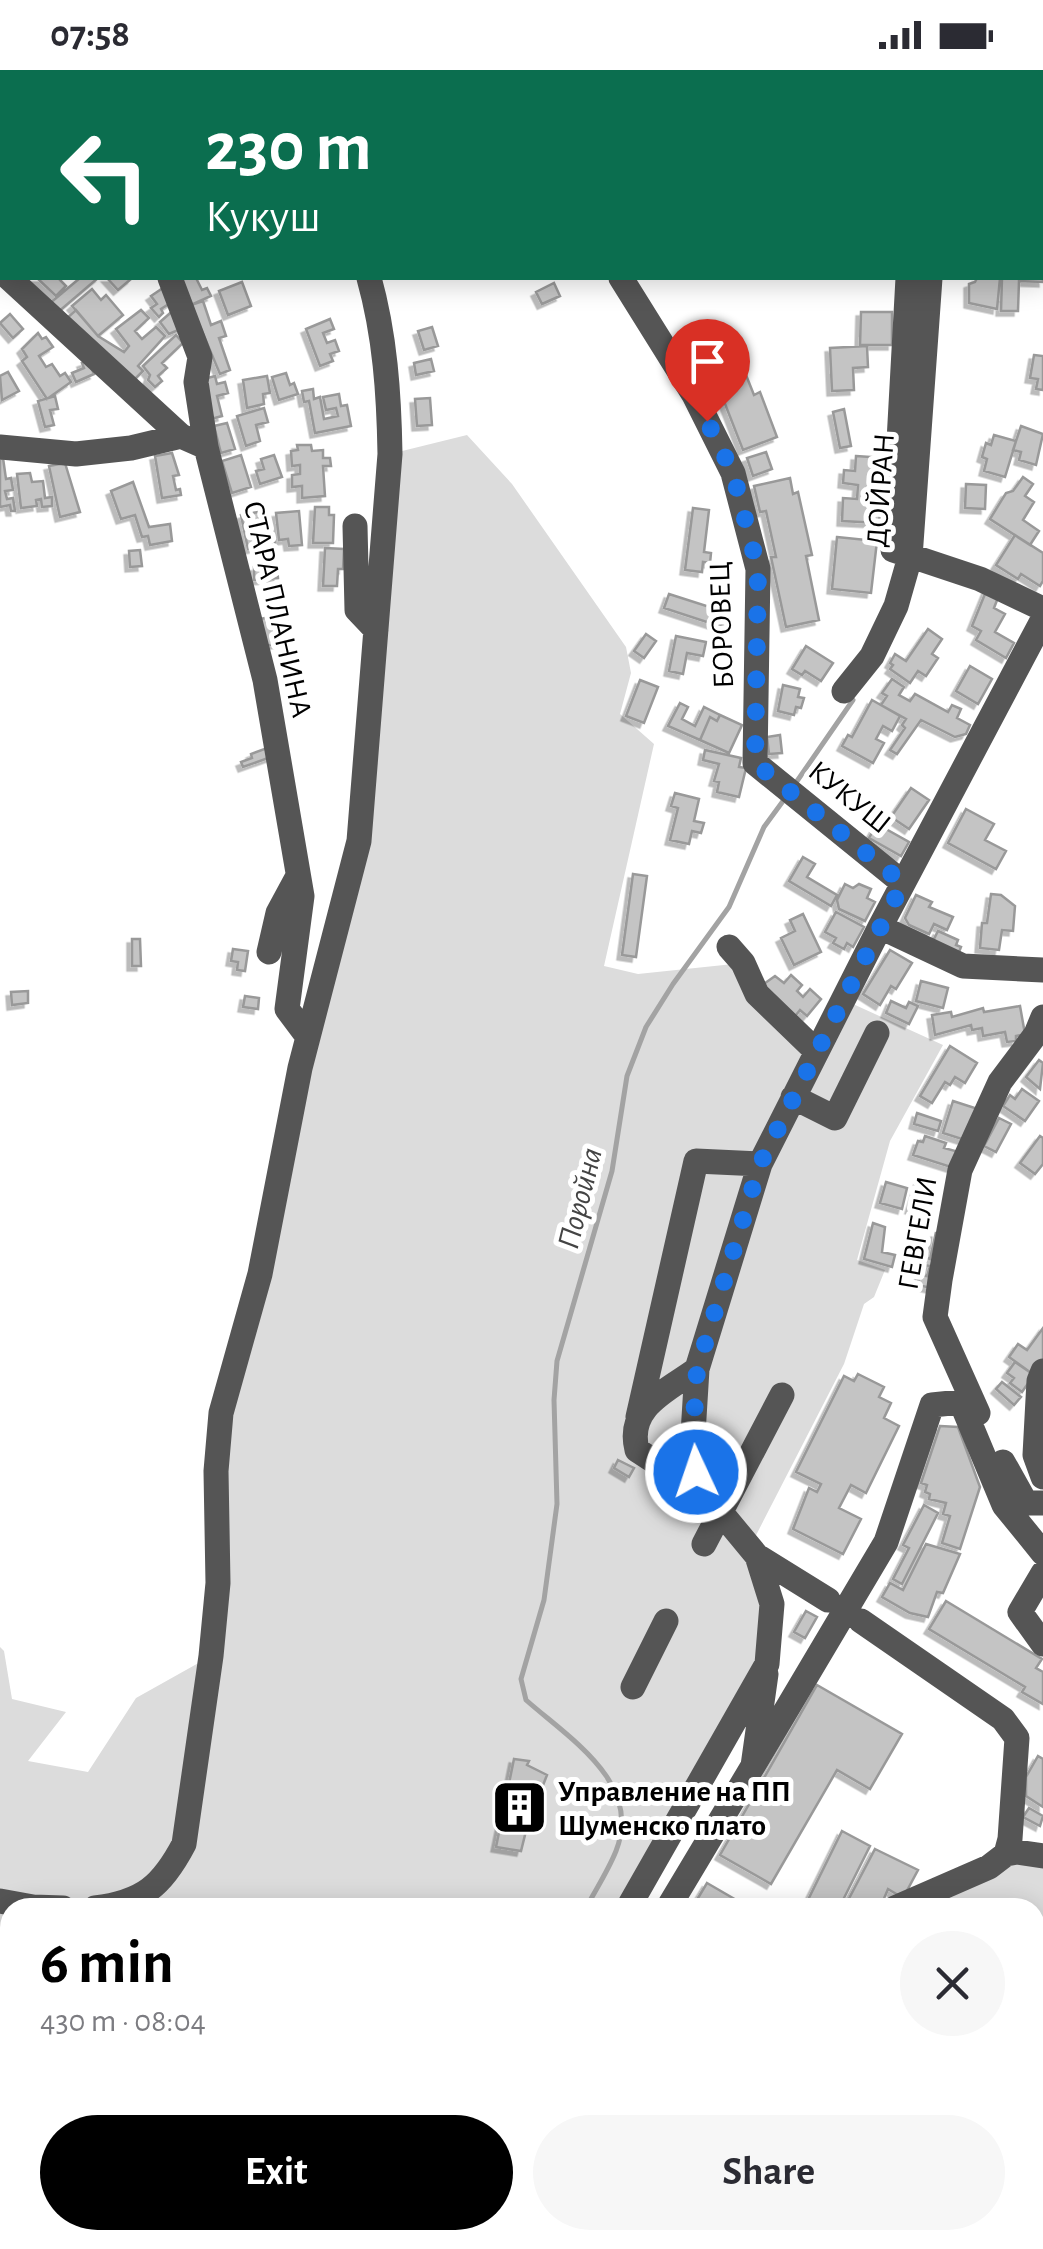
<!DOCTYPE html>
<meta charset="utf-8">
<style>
:root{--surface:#fff;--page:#f7f7f7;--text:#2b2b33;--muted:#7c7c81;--accent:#000}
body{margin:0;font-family:"Alegreya Sans",sans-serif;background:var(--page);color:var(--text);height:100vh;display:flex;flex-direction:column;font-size:38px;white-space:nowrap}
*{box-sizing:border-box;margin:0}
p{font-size:32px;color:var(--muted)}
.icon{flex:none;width:55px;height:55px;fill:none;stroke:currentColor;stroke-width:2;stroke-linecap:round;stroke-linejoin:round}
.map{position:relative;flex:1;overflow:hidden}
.sheet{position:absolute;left:0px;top:1828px;width:1045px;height:352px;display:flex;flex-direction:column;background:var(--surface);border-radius:30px 30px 0 0;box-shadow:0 5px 25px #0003}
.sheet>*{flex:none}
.guide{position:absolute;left:0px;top:0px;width:1045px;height:210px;box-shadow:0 5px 25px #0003;background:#0b6e4f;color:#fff;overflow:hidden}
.pin{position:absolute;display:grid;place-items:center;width:85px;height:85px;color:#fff;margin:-102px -42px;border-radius:50% 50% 50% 0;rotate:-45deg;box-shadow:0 0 10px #0007}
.pin .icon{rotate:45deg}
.me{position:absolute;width:110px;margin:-55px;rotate:357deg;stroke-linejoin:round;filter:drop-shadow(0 0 8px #0008)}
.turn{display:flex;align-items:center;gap:35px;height:210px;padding:0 40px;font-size:45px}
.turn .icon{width:130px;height:130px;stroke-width:2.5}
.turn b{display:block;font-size:70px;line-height:85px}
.round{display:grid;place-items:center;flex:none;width:105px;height:105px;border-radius:52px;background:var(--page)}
.head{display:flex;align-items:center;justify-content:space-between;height:170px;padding:0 40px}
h1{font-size:60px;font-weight:600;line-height:75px;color:var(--accent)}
.action{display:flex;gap:20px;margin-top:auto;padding:20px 40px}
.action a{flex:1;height:115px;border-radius:60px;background:var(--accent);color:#fff;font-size:40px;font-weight:600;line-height:115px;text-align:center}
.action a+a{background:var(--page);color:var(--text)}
.status{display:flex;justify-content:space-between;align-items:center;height:70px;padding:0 50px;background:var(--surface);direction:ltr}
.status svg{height:28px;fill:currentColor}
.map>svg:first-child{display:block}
</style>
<div class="status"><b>07:58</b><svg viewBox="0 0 49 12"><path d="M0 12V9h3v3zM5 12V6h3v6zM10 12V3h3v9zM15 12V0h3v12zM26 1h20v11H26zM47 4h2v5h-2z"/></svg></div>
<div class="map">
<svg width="1043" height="2179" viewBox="0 0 1043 2179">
<defs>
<filter id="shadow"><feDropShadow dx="-4.5" dy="4.5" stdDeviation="0" flood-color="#0004"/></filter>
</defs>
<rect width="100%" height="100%" fill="#fff"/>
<path fill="#dcdcdc" d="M 467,365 L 512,414 L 626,577 L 631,603 L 620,644 L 654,674 L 604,896 L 638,904 L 743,893 L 816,980 L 842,929 L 943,975 L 890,1071 L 857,1190 L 885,1200 L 874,1227 L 864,1234 L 844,1294 L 751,1475 L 757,1486 L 766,1594 L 628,1837 L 88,1838 L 0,1829 L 0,1577 L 4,1581 L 12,1629 L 66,1642 L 28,1691 L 88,1702 L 136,1628 L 211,1586 L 216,1401 L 359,771 L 390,384 Z
M 1043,1786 L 1043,2179 L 680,2179 L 688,2170 L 1035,2170 L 1035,1838 L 895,1837 L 939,1816 Z
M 0,1831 L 10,1838 L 10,2170 L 437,2170 L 432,2179 L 0,2179 Z"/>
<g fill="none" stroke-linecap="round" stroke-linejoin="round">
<path stroke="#a3a3a3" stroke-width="5" d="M 795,714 L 853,630
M 586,1838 C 596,1819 608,1801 616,1781 C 643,1713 570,1669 526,1630 L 521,1609 L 544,1530 L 557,1434 L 554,1330 L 557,1291 L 612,1101 L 627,1006 L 646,957 L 673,914 L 729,837 L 764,757 L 786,727
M 399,2179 L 404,2170"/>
</g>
<path fill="#c4c4c4" stroke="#999" stroke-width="2.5" filter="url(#shadow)" d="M 1042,178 L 1043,212 L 1019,211 L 1018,241 L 1001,241 L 1002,208 L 1042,208 Z
M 37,208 L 62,208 L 60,210 L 66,216 L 56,226 Z
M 80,208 L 98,208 L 57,243 L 49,234 Z
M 107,208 L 129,208 L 131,209 L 118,220 Z
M 179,208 L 196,208 L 202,220 L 207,218 L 211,226 L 191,235 Z
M 977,208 L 1000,208 L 997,239 L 969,233 L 969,214 L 975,212 Z
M 242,212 L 251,236 L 228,245 L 219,221 Z
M 554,213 L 560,226 L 542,234 L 536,222 Z
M 166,216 L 172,232 L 161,239 L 163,243 L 159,247 L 151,238 L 157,234 L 151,226 Z
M 92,219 L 101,230 L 106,225 L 123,245 L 98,266 L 72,236 Z
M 203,231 L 211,255 L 221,251 L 226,266 L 219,268 L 230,300 L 220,304 L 191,235 Z
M 176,238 L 183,258 L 169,264 L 160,252 Z
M 76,240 L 98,266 L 124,282 L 129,276 L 116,259 L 141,240 L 149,248 L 135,261 L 142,269 L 156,257 L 165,266 L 138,296 L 143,301 L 133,311 L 66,249 Z
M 861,242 L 892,242 L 892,275 L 860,275 Z
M 10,244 L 23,259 L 13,268 L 0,253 Z
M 330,249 L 334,259 L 323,263 L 327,273 L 335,270 L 339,281 L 330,284 L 333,291 L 320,296 L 306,259 Z
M 432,257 L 438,276 L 424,280 L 418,261 Z
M 38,263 L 42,269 L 46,267 L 53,277 L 39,286 L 46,297 L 52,294 L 60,306 L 65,303 L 71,312 L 47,329 L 22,291 L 27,287 L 22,279 Z
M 176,265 L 183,273 L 162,293 L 167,298 L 158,306 L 162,311 L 155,317 L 148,310 L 150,305 L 143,296 Z
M 867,276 L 868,297 L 853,298 L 854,320 L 832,321 L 830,278 Z
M 736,280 L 754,325 L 760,322 L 777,367 L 743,380 L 720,321 L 713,324 L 701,294 Z
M 1034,285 L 1043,286 L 1043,320 L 1036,319 L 1038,309 L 1030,308 Z
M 431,289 L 434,301 L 416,305 L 414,293 Z
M 88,291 L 94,304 L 76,312 L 72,303 L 84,298 L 82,293 Z
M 8,302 L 19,321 L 2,330 L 0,306 Z
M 286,303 L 290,315 L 294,313 L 298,324 L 279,330 L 272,307 Z
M 215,306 L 217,314 L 225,312 L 228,323 L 217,326 L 222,346 L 211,349 L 200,310 Z
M 267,306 L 270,323 L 263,324 L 264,334 L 247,338 L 243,310 Z
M 313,319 L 314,329 L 320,327 L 324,349 L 338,346 L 336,338 L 326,340 L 323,327 L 339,324 L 341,336 L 347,335 L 351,356 L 315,363 L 309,331 L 304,332 L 302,321 Z
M 55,326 L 58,339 L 50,340 L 54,355 L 45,357 L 38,331 Z
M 430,328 L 432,355 L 417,356 L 415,329 Z
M 264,338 L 268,352 L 256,355 L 260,371 L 246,376 L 237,346 Z
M 844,339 L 851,376 L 840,378 L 833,342 Z
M 227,353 L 235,379 L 221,383 L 214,356 Z
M 1021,356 L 1043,364 L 1036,395 L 1019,390 L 1021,382 L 1013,380 Z
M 994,365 L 1016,371 L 1005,407 L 984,401 L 987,389 L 982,387 L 986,373 L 991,375 Z
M 297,375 L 311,375 L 312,381 L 323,380 L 323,388 L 330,388 L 331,396 L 323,396 L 325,426 L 302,428 L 302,416 L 292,417 L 292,405 L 300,404 L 300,395 L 292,396 L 291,381 L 298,380 Z
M 766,382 L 772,399 L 753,406 L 747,388 Z
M 172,383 L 179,405 L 173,406 L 176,420 L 180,419 L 181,425 L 162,428 L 155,386 Z
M 241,385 L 251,417 L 232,423 L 222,391 Z
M 274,385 L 282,407 L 260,414 L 256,401 L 264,399 L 261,389 Z
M 856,386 L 884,388 L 879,453 L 842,451 L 843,428 L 857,429 L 858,415 L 843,413 L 844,400 L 855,401 Z
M 3,388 L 6,409 L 11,408 L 13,420 L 5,421 L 7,429 L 13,428 L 15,441 L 11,441 L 10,435 L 0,437 L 0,389 Z
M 65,393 L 80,442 L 60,447 L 49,396 Z
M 30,403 L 32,412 L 43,411 L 45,428 L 52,427 L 52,436 L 42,437 L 41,429 L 36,430 L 37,436 L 21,438 L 17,404 Z
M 1023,407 L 1033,414 L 1025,426 L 1034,432 L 1023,450 L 1039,461 L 1030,475 L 990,449 L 1006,423 L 1013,421 Z
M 790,408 L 793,424 L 798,422 L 812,485 L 806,486 L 819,550 L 786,557 L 771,487 L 776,487 L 766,441 L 760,442 L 754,416 Z
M 133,412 L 149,457 L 170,454 L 172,471 L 150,475 L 148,466 L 142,467 L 135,445 L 121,449 L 111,421 Z
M 966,414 L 986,415 L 985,439 L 965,438 Z
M 315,437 L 329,437 L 329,445 L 334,445 L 333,473 L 313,473 Z
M 693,438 L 709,440 L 704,482 L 711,483 L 710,493 L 703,492 L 702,502 L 685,500 Z
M 299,441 L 302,475 L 289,476 L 288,469 L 279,470 L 276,443 Z
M 258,442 L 260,453 L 270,450 L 275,474 L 248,479 L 241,445 Z
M 1015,465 L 1043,483 L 1043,511 L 1040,516 L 1021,504 L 1018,509 L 996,495 Z
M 837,467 L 877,471 L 871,523 L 832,519 Z
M 325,478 L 344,479 L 343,499 L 338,499 L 337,516 L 323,516 Z
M 140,480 L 142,496 L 130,497 L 129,481 Z
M 277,496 L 278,508 L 254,510 L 254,497 Z
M 987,519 L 999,525 L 994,538 L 1005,544 L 995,562 L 1014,573 L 1006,588 L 976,570 L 981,561 L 972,556 Z
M 669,524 L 716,539 L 714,545 L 731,551 L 728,559 L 664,538 Z
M 286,544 L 292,570 L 266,576 L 260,549 Z
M 928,559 L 942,569 L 932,584 L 938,588 L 926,606 L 918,601 L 910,613 L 890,599 L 893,595 L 890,593 L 895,584 L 906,591 Z
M 646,564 L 656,571 L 644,588 L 634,581 Z
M 676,566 L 706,572 L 703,586 L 687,583 L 683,604 L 669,601 Z
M 806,576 L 833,593 L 821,611 L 805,601 L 802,605 L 792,599 Z
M 970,596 L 992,609 L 978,634 L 956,621 Z
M 892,609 L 904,617 L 899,625 L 910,631 L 915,624 L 948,642 L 952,635 L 961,639 L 957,648 L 970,655 L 966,664 L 955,667 L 921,650 L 897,684 L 890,680 L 905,658 L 902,655 L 906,649 L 881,635 L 887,626 L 882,623 Z
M 640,610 L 658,617 L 644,653 L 626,646 Z
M 783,615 L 800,619 L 798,627 L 804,628 L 801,638 L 796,637 L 794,645 L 778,641 Z
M 872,630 L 900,646 L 892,661 L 883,656 L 876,669 L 884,673 L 873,693 L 842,676 L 848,665 L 852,667 Z
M 680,633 L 688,637 L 682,649 L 695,656 L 704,637 L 720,645 L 717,651 L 710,647 L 700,670 L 668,656 Z
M 720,645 L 742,655 L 729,683 L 700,670 L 710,647 L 717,651 Z
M 780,665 L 782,683 L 769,684 L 767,667 Z
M 267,678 L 271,687 L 243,697 L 241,692 L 252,688 L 251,684 Z
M 705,680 L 741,688 L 739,697 L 746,698 L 739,727 L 717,722 L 719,712 L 714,711 L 719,694 L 703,690 Z
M 911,718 L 929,730 L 909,759 L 891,747 Z
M 675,723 L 699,729 L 694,751 L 704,753 L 701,763 L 692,761 L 689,774 L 670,770 L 678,738 L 671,736 Z
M 966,739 L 994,754 L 985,770 L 1006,781 L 996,799 L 948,773 Z
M 877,754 L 909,772 L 901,786 L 869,768 Z
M 803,787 L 815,794 L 807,807 L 837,825 L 831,836 L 789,811 Z
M 633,804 L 647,806 L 636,887 L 622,885 Z
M 845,814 L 853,818 L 859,814 L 871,819 L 867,828 L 875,832 L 865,851 L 839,839 L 837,830 Z
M 991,824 L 1001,825 L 1015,836 L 1013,861 L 1002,860 L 999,880 L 980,878 L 982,853 L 987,853 Z
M 916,825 L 932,832 L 929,837 L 953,847 L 947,860 L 934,854 L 929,864 L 909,855 L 905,848 Z
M 836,842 L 864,857 L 853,877 L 847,873 L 844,879 L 833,873 L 836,868 L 825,862 Z
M 803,844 L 821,882 L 794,895 L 781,868 L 795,861 L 790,850 Z
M 938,861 L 958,870 L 956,875 L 961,877 L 959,882 L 931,875 Z
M 132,869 L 140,869 L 141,896 L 132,896 Z
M 233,879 L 248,881 L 245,901 L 237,900 L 238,892 L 231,891 Z
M 890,880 L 912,893 L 896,919 L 891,916 L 880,935 L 863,924 Z
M 791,905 L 802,915 L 797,921 L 803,927 L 810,919 L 821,929 L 807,946 L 800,940 L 792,950 L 761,916 L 775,906 L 784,913 Z
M 921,911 L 948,918 L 943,938 L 916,931 Z
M 28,921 L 28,933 L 12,935 L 11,922 Z
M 245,926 L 259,928 L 258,939 L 243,937 Z
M 891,931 L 906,938 L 909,932 L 918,936 L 909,954 L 886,943 Z
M 1020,936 L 1025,964 L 1016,966 L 1016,971 L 1007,972 L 1005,962 L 983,966 L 982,958 L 972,960 L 971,955 L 935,965 L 932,945 L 951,942 L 952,947 L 983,938 L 984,942 Z
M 950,976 L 977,993 L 965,1013 L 955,1007 L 950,1015 L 945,1012 L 932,1033 L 920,1026 Z
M 1039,990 L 1043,993 L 1040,1019 L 1026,1007 Z
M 1022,1019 L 1039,1031 L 1025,1051 L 1003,1036 L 1010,1025 L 1015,1029 Z
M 953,1031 L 978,1039 L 968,1071 L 943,1063 Z
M 917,1043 L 941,1051 L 938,1061 L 914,1054 Z
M 999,1048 L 1011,1054 L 996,1082 L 984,1076 Z
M 925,1066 L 946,1073 L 944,1078 L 959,1082 L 954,1098 L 913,1085 L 918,1071 L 923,1072 Z
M 1040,1066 L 1043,1068 L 1043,1094 L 1035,1104 L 1020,1093 Z
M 919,1110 L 933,1114 L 924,1143 L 910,1139 Z
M 886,1112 L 907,1118 L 902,1139 L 880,1133 Z
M 873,1153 L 885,1157 L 882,1182 L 895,1185 L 892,1197 L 864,1189 Z
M 936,1162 L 932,1218 L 917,1215 L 920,1205 L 927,1206 L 930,1196 L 923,1195 L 924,1187 L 930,1189 Z
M 1043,1258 L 1043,1292 L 1034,1305 L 1009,1287 L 1018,1274 L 1027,1280 Z
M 1015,1292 L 1034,1305 L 1022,1322 L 1010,1313 L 1014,1308 L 1007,1303 Z
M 858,1304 L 884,1317 L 879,1327 L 891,1333 L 884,1348 L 899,1356 L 866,1423 L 851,1415 L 839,1438 L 861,1449 L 843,1484 L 793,1459 L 809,1418 L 817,1422 L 821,1414 L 796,1402 L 844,1306 L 854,1311 Z
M 1002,1312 L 1021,1327 L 1014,1335 L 996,1319 Z
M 940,1356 L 958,1357 L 980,1417 L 960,1479 L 942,1473 L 950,1446 L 943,1444 L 946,1433 L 929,1429 L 930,1424 L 925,1422 L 927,1415 L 921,1413 Z
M 618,1390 L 634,1398 L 629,1407 L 614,1398 Z
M 924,1435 L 938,1443 L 902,1514 L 893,1509 L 909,1478 L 903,1475 Z
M 926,1474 L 960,1484 L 943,1523 L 937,1522 L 928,1547 L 910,1543 L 882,1527 L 890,1513 L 903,1520 Z
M 946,1531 L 1042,1589 L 1036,1598 L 1043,1602 L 1043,1634 L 1022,1622 L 1025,1617 L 929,1559 Z
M 806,1541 L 817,1547 L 805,1568 L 794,1562 Z
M 817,1615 L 902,1664 L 870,1719 L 837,1700 L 771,1814 L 720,1785 Z
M 1038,1686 L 1043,1689 L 1043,1737 L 1026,1726 L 1026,1707 Z
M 514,1689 L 529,1691 L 527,1695 L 547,1705 L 528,1753 L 521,1781 L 496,1777 Z
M 1029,1738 L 1043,1746 L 1040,1756 L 1023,1747 Z
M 842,1761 L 870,1776 L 839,1838 L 804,1838 Z
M 875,1779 L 918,1800 L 903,1828 L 888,1819 L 880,1838 L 844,1838 Z
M 707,1813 L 750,1838 L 692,1838 Z
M 500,2170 L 570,2170 L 580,2179 L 495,2179 Z
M 635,2170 L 661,2170 L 656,2179 Z"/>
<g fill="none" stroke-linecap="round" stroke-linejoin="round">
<defs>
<path id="major" d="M 918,2 L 918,0
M 948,2 L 948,0"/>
</defs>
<use href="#major" stroke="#dbdbdb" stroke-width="30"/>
<path stroke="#555" stroke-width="25" d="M 29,0 L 31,2
M 284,0 L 285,2
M 502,0 L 504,2
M 524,0 L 525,2
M 730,0 L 732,2
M 1026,2 L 1026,0
M 1042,72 L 1043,72
M 9,208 L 181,366 L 206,377 L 265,610 L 302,826 L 287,939 L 308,967
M 170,208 L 200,287 L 196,312 L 206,377
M 621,208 L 694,325 L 733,403 L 758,499 L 755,693 L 903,813
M 908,208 L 893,480 L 980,509 L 1043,539
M 0,377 L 76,384 L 131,378 L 181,366
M 355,456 L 357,540 L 376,560
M 844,621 L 872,586 L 896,536 L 910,487 L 930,208
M 880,857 L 963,896 L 1043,900
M 729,877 L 743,893 L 757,924 L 816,981
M 269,882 L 278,843 L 298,806
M 793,1027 L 835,1048 L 877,963
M 1043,1301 L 1039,1311 L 1035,1385 L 1043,1407
M 978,1343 L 935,1247 L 940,1210 L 960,1100 L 1000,1012 L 1036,964 L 1043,947
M 638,1347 L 696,1091 L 760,1094
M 1003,1392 L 1026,1433 L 1043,1433
M 696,1402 L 660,1395 L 637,1380 C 626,1337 667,1321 697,1299
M 704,1474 L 782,1325
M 757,1486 L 828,1530
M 1043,1503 L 1020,1542 L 1043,1574
M 861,1551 L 1003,1649 L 1017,1668 L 1010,1769 L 1006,1784 L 1017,1782 L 1043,1786
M 633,1617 L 666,1551
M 753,1696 L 886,1472 L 932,1335 L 961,1332 L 1004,1435 L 1043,1483
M 0,1831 L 33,1837 L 63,1838
M 95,1838 C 143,1832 162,1816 184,1774 L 211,1586 L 218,1513 L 216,1401 L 221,1343 L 260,1204 L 300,998 L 359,771 L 390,384 C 389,324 385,265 369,208
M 628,1838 L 767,1594 L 772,1534 L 757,1486 L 704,1422 L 696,1402 L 693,1364 L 697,1299 L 760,1094 L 880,857 L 1043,549
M 668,1838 L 753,1696 L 766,1604
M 895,1838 L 989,1797 L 1006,1784
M 1035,2147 L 1043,2141
M 432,2179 L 437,2170
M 463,2179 L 465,2175
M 680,2179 L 688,2170
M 996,2179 L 1007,2170"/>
<use href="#major" stroke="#000" stroke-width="25"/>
</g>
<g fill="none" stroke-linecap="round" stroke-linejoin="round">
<path stroke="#1a73e8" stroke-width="18" stroke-dasharray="0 32.4" d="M 696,1402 L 693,1364 L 697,1300 L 760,1094 L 903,813 L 755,693 L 758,499 L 733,403 L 707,351"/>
</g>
<defs>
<symbol id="building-square" viewBox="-11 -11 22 22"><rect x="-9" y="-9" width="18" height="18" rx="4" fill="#000" stroke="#fff"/><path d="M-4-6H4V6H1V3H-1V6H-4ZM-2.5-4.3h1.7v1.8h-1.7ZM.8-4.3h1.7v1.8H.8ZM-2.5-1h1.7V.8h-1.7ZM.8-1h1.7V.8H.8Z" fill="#fff"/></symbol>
</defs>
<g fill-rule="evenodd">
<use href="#building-square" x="488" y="1706" width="63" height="63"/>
</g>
<g text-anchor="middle" stroke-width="10" stroke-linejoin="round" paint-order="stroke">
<g font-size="30" fill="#000" stroke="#fff">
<text transform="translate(880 420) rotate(-86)" y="10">ДОЙРАН</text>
<text transform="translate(278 539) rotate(77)" y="10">СТАРА ПЛАНИНА</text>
<text transform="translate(721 555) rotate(-92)" y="10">БОРОВЕЦ</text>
<text transform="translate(850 727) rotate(39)" y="10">КУКУШ</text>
<text transform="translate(917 1163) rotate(-80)" y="10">ГЕВГЕЛИ</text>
</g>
<g font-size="30" font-weight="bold" fill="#000" stroke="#fff" text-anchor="start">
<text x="558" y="1731">Управление на ПП<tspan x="558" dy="34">Шуменско плато</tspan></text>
</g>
<g font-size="32" font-style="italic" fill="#444" stroke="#fff">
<text transform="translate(579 1128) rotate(-76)" y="11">Поройна</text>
</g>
</g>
</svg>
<div class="pin" style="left:707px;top:351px;background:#d93025"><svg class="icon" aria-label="arrive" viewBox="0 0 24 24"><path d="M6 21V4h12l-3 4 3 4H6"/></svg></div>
<svg class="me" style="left:696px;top:1402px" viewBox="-20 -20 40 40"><circle r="17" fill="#1a73e8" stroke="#fff" stroke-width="3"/><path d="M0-11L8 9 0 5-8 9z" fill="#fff"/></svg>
<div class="guide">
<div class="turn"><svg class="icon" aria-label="left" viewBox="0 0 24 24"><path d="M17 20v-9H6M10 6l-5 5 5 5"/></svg><div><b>230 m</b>Кукуш</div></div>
</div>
<section class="sheet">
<div class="head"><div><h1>6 min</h1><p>430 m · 08:04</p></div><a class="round"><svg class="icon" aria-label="close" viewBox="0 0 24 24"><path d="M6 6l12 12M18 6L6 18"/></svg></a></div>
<div class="action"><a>Exit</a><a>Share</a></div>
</section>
</div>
